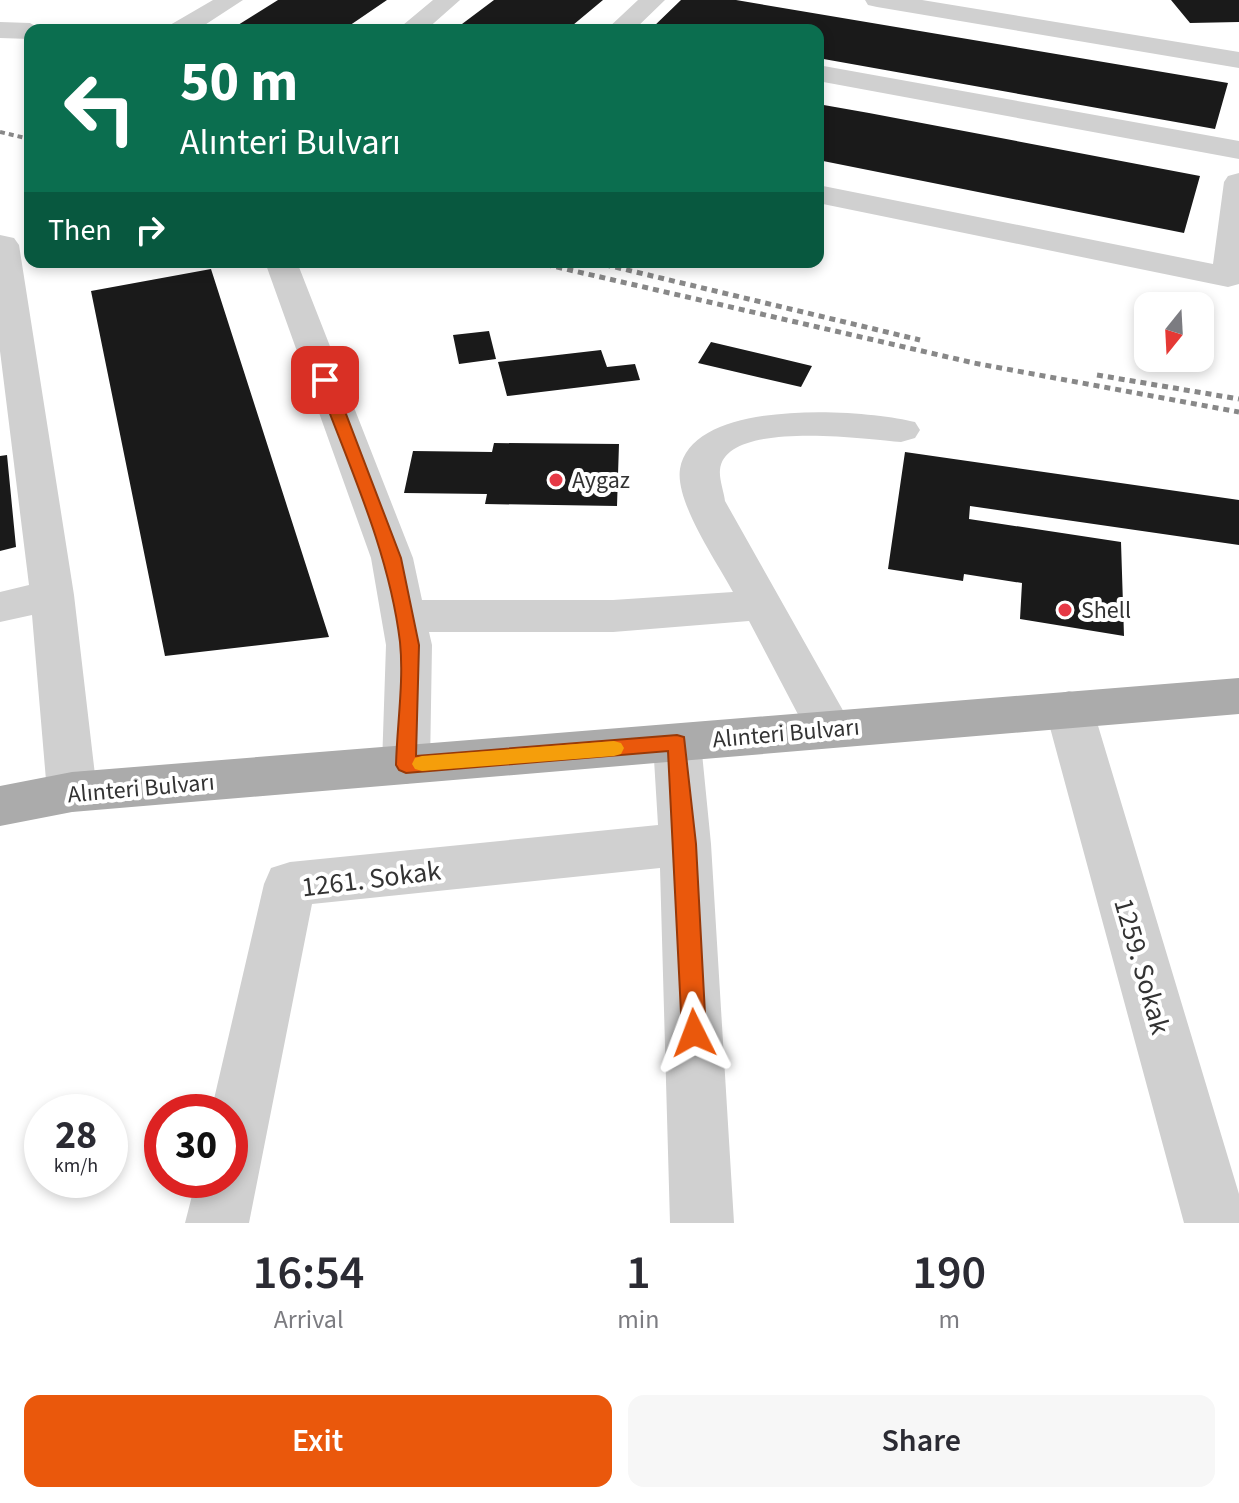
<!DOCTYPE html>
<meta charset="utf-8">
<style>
:root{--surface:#fff;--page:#f7f7f7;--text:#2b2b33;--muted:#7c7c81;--accent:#ea580c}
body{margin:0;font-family:"Source Sans 3",sans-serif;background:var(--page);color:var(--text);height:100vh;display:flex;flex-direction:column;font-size:30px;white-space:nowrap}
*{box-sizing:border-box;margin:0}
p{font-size:26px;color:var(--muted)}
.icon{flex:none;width:44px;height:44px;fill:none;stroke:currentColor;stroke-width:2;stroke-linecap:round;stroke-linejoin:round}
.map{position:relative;height:1223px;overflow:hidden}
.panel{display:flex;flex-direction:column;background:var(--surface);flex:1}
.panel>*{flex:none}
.banner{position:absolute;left:24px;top:24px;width:800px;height:244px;border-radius:16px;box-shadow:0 4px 12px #0003;background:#0b6e4f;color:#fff;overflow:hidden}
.needle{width:52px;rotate:198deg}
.fabs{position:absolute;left:1134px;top:292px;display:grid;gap:16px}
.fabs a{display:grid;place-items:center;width:80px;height:80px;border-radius:16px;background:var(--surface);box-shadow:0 4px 12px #0003;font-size:40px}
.speed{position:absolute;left:24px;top:1094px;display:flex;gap:16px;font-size:40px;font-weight:700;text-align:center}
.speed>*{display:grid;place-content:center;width:104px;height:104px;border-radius:50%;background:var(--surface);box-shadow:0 4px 12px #0003;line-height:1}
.speed small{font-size:20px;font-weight:400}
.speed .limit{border:12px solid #d22;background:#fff;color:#111}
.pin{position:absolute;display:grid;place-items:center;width:68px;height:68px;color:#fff;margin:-34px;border-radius:16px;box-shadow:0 4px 12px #0006}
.me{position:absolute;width:88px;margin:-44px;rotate:357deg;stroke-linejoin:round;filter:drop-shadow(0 0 6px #0008)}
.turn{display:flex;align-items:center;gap:28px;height:168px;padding:0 24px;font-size:36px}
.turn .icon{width:104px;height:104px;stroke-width:2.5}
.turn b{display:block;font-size:56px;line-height:68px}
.then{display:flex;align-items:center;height:76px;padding:0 24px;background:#0003;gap:16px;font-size:30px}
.eta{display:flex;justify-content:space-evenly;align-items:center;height:136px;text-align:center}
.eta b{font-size:48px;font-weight:600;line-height:56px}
.cta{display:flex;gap:16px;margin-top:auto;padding:16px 24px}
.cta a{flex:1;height:92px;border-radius:16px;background:var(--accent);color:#fff;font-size:32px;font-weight:600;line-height:92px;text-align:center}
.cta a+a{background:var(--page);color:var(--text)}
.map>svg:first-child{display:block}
</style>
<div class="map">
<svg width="1239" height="1223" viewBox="0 0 1239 1223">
<rect width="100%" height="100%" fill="#fff"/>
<path fill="#1a1a1a" d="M 278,0 L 387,0 L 343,30 L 230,30 Z
M 494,0 L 603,0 L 567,30 L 454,30 Z
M 681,0 L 736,0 L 1228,83 L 1215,129 L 818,58 L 818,30 L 651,29 Z
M 1171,0 L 1239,0 L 1239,22 L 1190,23 Z
M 818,104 L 869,113 L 1200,176 L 1184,233 L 818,160 Z
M 211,269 L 329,637 L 165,656 L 91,291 Z
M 489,331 L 496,359 L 459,364 L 453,335 Z
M 711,342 L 812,366 L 801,387 L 698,363 Z
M 601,350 L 607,367 L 635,364 L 640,380 L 507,396 L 498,362 Z
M 494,443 L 619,444 L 617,506 L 485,504 L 487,494 L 404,493 L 413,451 L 492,452 Z
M 905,452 L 1239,500 L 1239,545 L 970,506 L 969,519 L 1121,542 L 1124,636 L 1020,619 L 1022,583 L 964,574 L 963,581 L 888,569 Z
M 7,455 L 16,547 L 0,551 L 0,456 Z"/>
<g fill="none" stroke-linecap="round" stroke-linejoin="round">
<path fill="#d0d0d0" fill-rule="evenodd" d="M 213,0 L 243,0 L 197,30 L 166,30 L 170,25 Z
M 433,0 L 460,0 L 426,30 L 397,30 Z
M 638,0 L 665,0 L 634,30 L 606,30 Z
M 865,0 L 922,0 L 1239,52 L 1239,68 L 877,7 L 868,5 Z
M 0,22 L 30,23 L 42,30 L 30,30 L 30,39 L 0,38 Z
M 818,65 L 1239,141 L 1239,159 L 818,81 Z
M 1239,173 L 1239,284 L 1228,287 L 818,203 L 818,185 L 1213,264 L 1224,182 L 1228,176 Z
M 0,235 L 14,238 L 19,245 L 74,595 L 97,792 L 90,806 L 72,812 L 54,806 L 47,792 L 32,615 L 0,622 L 0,592 L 29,585 L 0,351 Z
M 265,262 L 297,262 L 413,558 L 422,600 L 613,600 L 733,592 C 717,562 675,502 680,469 C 692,397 864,409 915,422 L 920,430 L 915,438 L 901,442 C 867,439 724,419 720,470 C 719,479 724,492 725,501 L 854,730 L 847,743 L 830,748 L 813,743 L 749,621 L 613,632 L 429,632 L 432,645 L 430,765 L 423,779 L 406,784 L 389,779 L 382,765 L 386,645 L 371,558 Z
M 1069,691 L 1086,696 L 1093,709 L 1239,1194 L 1239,1223 L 1184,1223 L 1045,709 L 1052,696 Z
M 677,724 L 694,730 L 701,743 L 711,844 L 734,1223 L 670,1223 L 660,868 L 312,904 L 249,1223 L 185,1223 L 196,1180 L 230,1180 L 230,1112 L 211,1112 L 264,884 L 271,868 L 290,862 L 658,825 L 653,743 L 660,730 Z"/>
<path fill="#ababab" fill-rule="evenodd" d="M 1239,678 L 1239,714 L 72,812 L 0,826 L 0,786 L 72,772 Z"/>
<path stroke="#888" stroke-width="4" stroke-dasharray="5 4" stroke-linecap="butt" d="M 0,132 L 30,139"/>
<path stroke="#888" stroke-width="5" stroke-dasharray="6 5" stroke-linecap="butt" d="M 535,262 L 974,363 L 1239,412
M 594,262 L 920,340
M 1097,375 L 1239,399"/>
</g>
<path fill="#ea580c" stroke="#983908" stroke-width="2" d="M 325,376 L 333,380 L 401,558 L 419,645 L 416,756 L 677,735 L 684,737 L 696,844 L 706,1033 L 702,1041 L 694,1044 L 685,1041 L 682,1033 L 668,751 L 406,773 L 399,770 L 396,765 C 397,725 404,682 400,642 C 389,551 349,466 317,380 Z"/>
<path fill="#f59e0b" d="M 614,741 L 621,743 L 624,748 L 621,754 L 614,756 L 422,771 L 415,769 L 412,764 L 415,758 L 422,756 Z"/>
<g fill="#e63946" stroke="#fff" stroke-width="3">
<circle cx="556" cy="480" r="8"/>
<circle cx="1065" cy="610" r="8"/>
</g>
<g text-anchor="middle" stroke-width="8" stroke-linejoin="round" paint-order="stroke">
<g font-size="24" fill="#333" stroke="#fff" text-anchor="start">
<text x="572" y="488">Aygaz</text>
<text x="1081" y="618">Shell</text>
</g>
<g font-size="24" fill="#333" stroke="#fff">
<text transform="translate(786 733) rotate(-5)" y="8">Alınteri Bulvarı</text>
<text transform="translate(141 788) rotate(-5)" y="8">Alınteri Bulvarı</text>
</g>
<g font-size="28" fill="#333" stroke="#fff">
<text transform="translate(371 878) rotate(-7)" y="10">1261. Sokak</text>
<text transform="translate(1143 966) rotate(74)" y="10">1259. Sokak</text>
</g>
</g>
</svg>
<div class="fabs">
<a><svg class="needle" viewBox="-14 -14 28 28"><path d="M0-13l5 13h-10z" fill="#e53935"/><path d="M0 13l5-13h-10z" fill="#7c7c81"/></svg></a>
</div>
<div class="speed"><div>28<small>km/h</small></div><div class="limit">30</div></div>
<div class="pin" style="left:325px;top:380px;background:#d93025"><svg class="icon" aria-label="arrive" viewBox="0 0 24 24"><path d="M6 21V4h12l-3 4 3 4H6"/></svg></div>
<svg class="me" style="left:694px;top:1033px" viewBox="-20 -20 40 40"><path d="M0-17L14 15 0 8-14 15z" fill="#ea580c" stroke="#fff" stroke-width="4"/></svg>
<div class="banner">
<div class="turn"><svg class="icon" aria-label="left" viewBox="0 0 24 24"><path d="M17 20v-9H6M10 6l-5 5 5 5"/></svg><div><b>50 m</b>Alınteri Bulvarı</div></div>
<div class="then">Then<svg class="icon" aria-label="right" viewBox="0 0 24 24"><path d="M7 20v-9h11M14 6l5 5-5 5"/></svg></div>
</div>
</div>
<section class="panel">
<div class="eta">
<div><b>16:54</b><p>Arrival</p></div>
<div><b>1</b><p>min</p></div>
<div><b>190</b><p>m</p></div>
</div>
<div class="cta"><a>Exit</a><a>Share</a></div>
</section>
